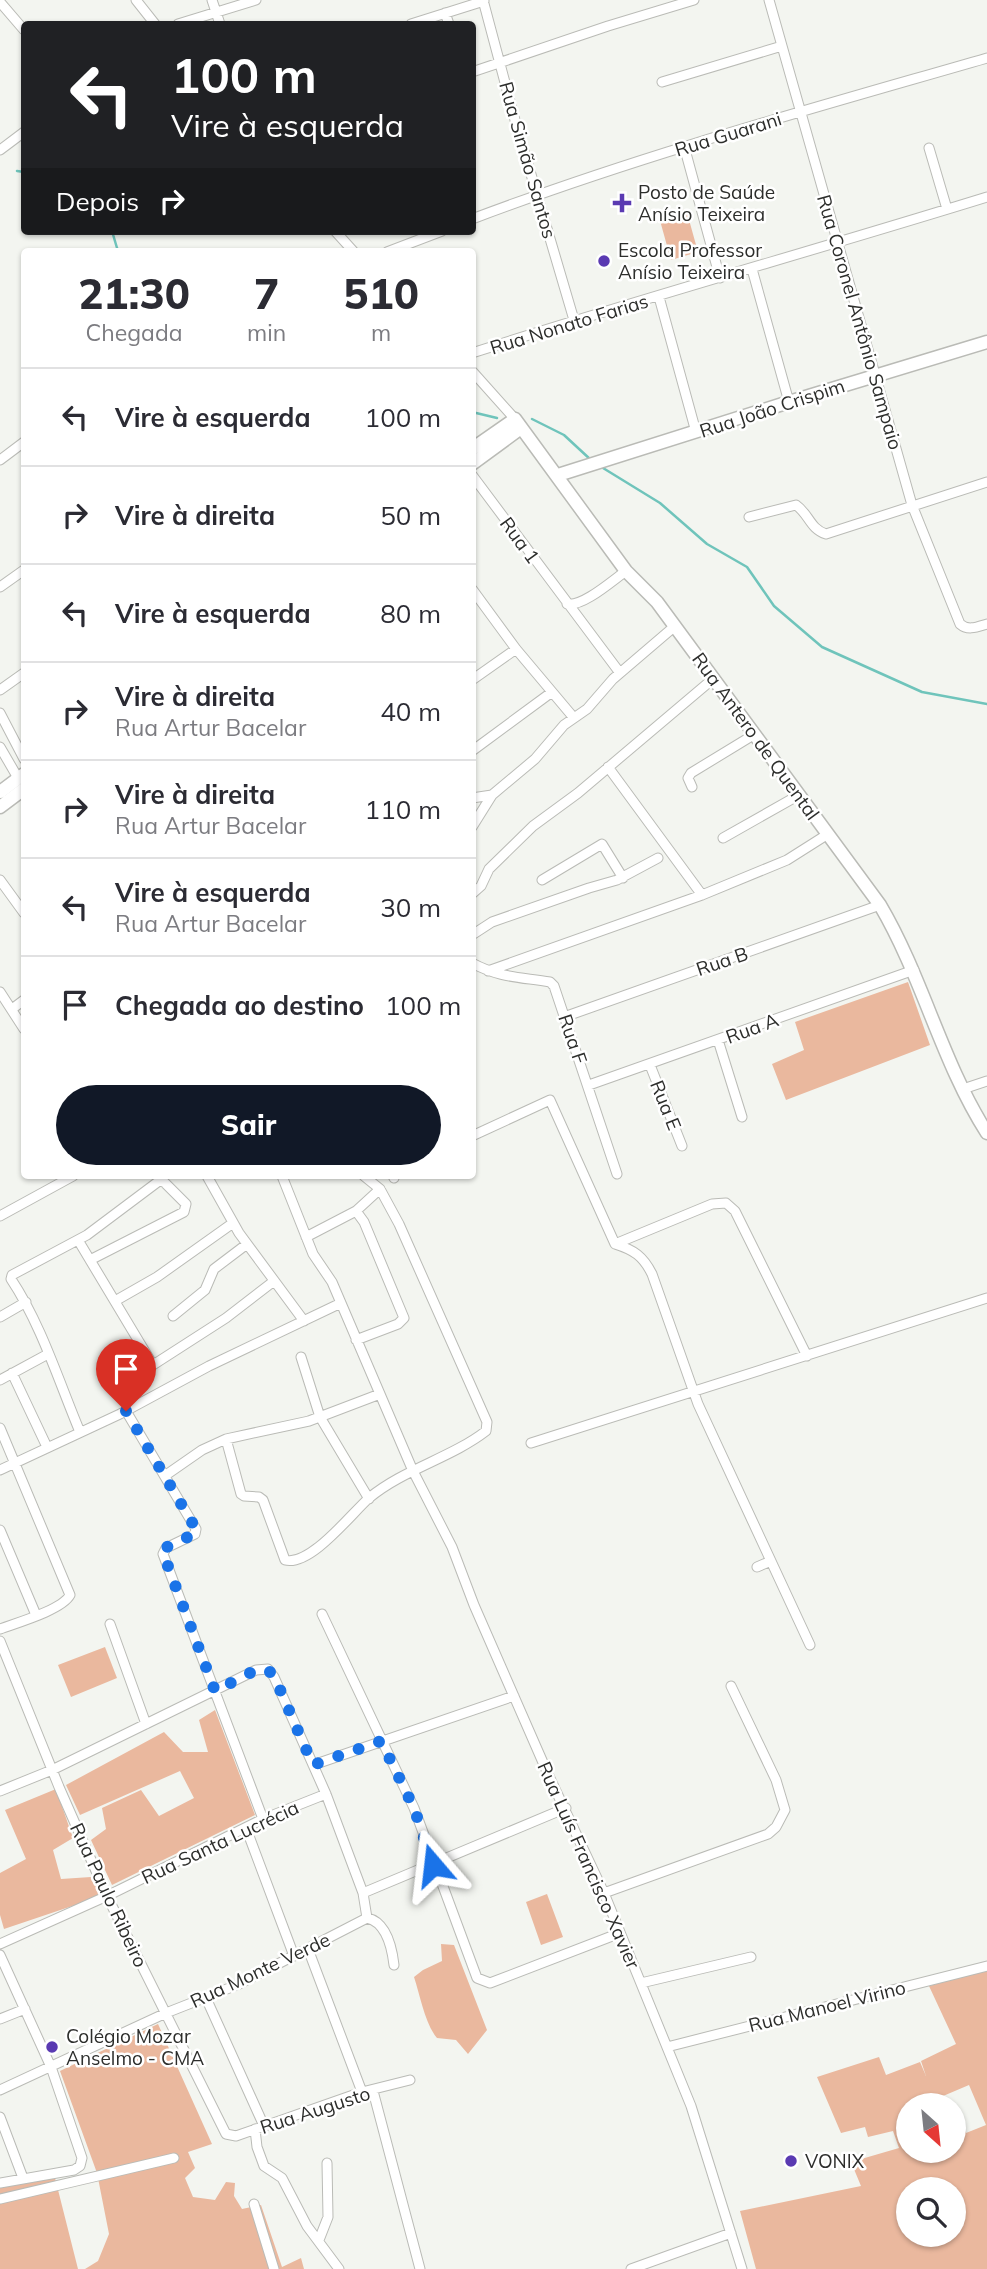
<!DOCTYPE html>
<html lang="pt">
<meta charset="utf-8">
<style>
:root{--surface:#fff;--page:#f2f2f3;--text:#2b2b33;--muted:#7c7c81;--line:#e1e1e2;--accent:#111827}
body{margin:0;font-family:Mulish,sans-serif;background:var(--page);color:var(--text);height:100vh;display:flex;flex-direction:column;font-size:26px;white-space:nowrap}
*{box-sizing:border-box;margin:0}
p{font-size:23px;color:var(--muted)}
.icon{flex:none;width:38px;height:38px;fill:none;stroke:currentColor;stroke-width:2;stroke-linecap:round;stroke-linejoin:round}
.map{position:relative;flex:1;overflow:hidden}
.details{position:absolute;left:21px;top:248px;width:455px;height:931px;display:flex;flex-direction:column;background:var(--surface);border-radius:7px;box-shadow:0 2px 5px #0004}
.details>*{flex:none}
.top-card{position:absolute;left:21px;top:21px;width:455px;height:214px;border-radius:7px;box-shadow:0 2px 5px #0004;background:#202124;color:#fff;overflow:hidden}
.needle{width:46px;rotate:153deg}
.buttons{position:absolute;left:896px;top:2093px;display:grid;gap:14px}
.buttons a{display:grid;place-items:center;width:70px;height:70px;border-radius:50%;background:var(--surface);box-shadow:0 2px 5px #0004;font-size:35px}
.pin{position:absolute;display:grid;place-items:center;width:60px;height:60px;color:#fff;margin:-72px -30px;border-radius:50% 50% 50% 0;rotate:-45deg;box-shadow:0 0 7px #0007}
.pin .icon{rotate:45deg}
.me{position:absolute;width:77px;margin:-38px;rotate:343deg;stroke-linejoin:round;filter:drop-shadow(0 0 5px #0008)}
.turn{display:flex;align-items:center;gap:24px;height:147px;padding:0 35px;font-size:32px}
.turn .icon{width:91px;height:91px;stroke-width:2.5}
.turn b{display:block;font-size:49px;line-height:60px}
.then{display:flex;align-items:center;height:66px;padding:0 35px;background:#0003;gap:14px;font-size:26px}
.eta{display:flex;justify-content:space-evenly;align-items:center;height:119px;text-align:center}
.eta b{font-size:42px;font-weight:800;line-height:49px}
.button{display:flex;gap:14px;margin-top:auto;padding:14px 35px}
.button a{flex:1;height:80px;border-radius:42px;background:var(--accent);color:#fff;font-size:28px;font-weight:800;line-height:80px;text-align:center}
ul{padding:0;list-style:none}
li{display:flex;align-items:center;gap:21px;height:98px;padding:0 35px;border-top:2px solid var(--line)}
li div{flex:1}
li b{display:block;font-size:26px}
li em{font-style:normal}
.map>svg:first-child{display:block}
</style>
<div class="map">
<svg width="987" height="2269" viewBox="0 0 987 2269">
<rect width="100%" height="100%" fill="#f3f5f0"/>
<path fill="#eab89e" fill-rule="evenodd" d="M 686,209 L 698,252 L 671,260 L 659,217 Z
M 908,982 L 930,1045 L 786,1100 L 772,1064 L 804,1050 L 795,1022 Z
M 105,1647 L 117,1678 L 71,1697 L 58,1665 Z
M 215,1710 L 255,1815 L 112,1885 L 91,1840 L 106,1829 L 102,1808 L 141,1790 L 159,1816 L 194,1798 L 180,1771 L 80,1815 L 66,1785 L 164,1732 L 183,1752 L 208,1752 L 199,1720 Z
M 56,1789 L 73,1838 L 53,1850 L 61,1879 L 91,1877 L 102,1896 L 4,1929 L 0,1915 L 0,1873 L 26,1859 L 5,1810 Z
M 547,1894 L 563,1937 L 541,1945 L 526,1902 Z
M 441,1944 L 454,1945 L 487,2030 L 468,2054 L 456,2040 L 437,2038 C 425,2024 420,1995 414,1977 L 423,1970 L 442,1961 Z
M 987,1970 L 987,2269 L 756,2269 L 740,2211 L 861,2186 L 851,2162 L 899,2148 L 893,2131 L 868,2137 L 865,2127 L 841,2133 L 817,2077 L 879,2057 L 886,2075 L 920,2062 L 926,2076 L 921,2061 L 956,2044 L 929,1986 ZM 969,2085 L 986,2125 L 966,2133 L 961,2120 L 954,2123 L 954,2151 L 908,2151 L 908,2105 L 938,2105 L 936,2099 ZM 908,2189 L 954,2189 L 954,2235 L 908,2235 Z
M 158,2024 L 212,2144 L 188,2152 L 195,2168 L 185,2178 L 193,2197 L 215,2200 L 226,2182 L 235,2183 L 234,2196 L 242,2209 L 261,2205 L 282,2267 L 301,2258 L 304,2269 L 85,2269 L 98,2261 L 109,2234 L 97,2173 L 60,2071 Z
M 54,2174 L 78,2269 L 0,2269 L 0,2186 Z"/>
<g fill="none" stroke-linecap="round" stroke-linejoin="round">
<path stroke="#6fc4bb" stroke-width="2.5" d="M 17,171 L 24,172
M 112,231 L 117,248 L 120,252
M 472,412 L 497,418
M 532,419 L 564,435 L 591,460
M 603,468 L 660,503 L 707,544 L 747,567 L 774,606 L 822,647 L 922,692 L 987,704"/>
<defs>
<path id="street" d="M 136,0 L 155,24
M 212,0 L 220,24
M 483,0 L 515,120 L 574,320
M 769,0 L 912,505 L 960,624 C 968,631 977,627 987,624
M 0,2 L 24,30
M 445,13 L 449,24
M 178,24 L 256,0
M 411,24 L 484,1
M 472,72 L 608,26 L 694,0
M 662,82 L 782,46
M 684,146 L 720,278
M 929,148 L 947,209
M 0,150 L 24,132
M 472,219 C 641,155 814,108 987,58
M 335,231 L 354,252
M 387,252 L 442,231
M 752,269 L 789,402
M 659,297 L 696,432
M 472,353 C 643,298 816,250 987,197
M 472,371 L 515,419
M 0,460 L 24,442
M 472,475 L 620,673
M 749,517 L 796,505 C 809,514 810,529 826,534 L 987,482
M 0,587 L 24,570
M 472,589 L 516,649 L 574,718
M 567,604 C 583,607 613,580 626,571
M 472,680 L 516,649
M 0,690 L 24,673
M 0,713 L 24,759
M 0,747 L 18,778
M 472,751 L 552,692
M 608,767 L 702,895
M 692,787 L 688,778 L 691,773 L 755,734
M 472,798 L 492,795
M 472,827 L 492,795 L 535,759 L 564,725 L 587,709 L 613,679 L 675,626
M 723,838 L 799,795
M 0,880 L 24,913
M 542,880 L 602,844 L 623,878
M 472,894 L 481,886 L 489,869 L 533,826 L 578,793 L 714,678
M 472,935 L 492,922 L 589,888 L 617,880 L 658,858
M 472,963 C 500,978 520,977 550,982 L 554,986 L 617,1174
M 488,971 L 702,895 L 787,860 L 828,834
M 0,992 L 24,1029
M 12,1009 L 24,1000
M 564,1017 L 880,905
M 718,1040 L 742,1117
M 650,1065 L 682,1146
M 589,1085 L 914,970
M 963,1089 L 987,1081
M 472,1136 L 550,1100 L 615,1244 C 634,1250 643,1256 652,1274 L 698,1404 L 810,1645
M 207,1176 L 239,1233 L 304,1321
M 282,1176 L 313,1254 L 332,1282 L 413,1471 L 452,1547 L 474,1605 L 548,1774 L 604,1893 L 691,2106 L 742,2269
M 393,1176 L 394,1178
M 356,1211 L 380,1189
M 0,1216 L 73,1176
M 306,1237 L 356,1211 L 364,1222 L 404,1318 L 398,1324 L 356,1340
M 78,1240 L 153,1365 L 226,1318 L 274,1281
M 615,1244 L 712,1204 L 726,1203 L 735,1211 L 807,1356
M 115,1301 L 157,1277 L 233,1223
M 173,1316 L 205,1290 L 214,1269 L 247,1244
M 0,1317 L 26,1302
M 301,1357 L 320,1417 L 369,1499
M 12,1373 L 47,1447
M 0,1380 L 48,1354
M 126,1411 L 196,1529 L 195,1534 L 166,1548 L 163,1554 L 263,1819
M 0,1428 L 70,1595 C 62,1610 16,1623 0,1629
M 80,1432 C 59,1382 41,1324 11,1279 L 12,1275 L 87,1235 L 159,1181 L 164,1182 L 186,1204 L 184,1212 L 90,1260
M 226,1439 L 241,1494 L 244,1496 L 259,1497 L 263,1500 L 285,1560 C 310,1567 351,1514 369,1498 C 404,1469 451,1458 486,1431 L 487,1422 L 399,1224 L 380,1189 L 364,1176
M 531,1443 L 987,1298
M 0,1470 L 120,1414 L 209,1366 L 341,1303
M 166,1475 L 202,1450 L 226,1439 L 309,1421 L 380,1394
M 0,1530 L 36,1615
M 757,1567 L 771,1561
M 322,1614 L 414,1808 L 477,1978 L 490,1983 L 620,1933
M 110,1624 L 146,1724
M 0,1641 L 59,1787 L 107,1896 L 226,2134 L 236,2136 L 362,2092 L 410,2080
M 313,1765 L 514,1696
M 0,1791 L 52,1770 L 256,1670 L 268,1669 L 274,1677 L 326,1794 L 363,1893 L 367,1918 C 386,1922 392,1948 394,1965
M 246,1828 L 294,1956
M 363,1893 L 566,1808
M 604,1893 L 768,1834 L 776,1827 L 785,1810 L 776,1780 L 731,1686
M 0,1944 L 107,1896 L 263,1819 L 326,1794
M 308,1949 L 362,2092
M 0,1955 L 51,2067 L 82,2158 L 80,2166 L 74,2170 L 0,2183
M 641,1983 L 751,1957
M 206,1998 L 264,2126
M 0,2019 L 25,2009
M 667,2047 L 987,1966
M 0,2090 L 166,2013 L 237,1985 L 367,1918
M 373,2091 L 420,2269
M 0,2117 L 23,2178
M 255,2129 L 257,2147 L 264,2166 L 282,2178 L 307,2226 L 339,2269
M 0,2199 L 174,2158
M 254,2204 L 274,2269
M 319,2240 L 328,2217 L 327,2163
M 631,2269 L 731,2233"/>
<path id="secondary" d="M 472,449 L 515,419 L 626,571 L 657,602 L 880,905 C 923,978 942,1063 987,1133
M 472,464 L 521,428
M 558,475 L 789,402 L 987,342
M 0,792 L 24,774
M 0,807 L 24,789"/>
</defs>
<use href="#street" stroke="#babbb6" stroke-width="11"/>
<use href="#secondary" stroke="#babbb6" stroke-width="15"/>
<use href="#street" stroke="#fff" stroke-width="9"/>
<use href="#secondary" stroke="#fff" stroke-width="12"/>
</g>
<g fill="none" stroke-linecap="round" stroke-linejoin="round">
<path stroke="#1a73e8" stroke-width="12" stroke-dasharray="0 21.6" d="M 126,1411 L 196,1529 L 195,1534 L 168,1546 L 163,1553 L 215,1691 L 256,1670 L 268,1670 L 274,1676 L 313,1765 L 381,1741 L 414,1808 L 433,1865"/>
</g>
<g fill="#5a3ab2" stroke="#fff" stroke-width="2.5">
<path d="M618.5 192.5h7v7h7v7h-7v7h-7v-7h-7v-7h7z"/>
<circle cx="604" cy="261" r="7"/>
<circle cx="52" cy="2047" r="7"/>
<circle cx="791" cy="2161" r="7"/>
</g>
<g text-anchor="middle" stroke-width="5" stroke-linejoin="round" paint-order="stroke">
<g font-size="19" fill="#2d2e2c" stroke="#fff">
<text transform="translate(728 134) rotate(-17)" y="7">Rua Guarani</text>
<text transform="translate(528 160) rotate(74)" y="7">Rua Simão Santos</text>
<text transform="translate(860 322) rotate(74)" y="7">Rua Coronel Antônio Sampaio</text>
<text transform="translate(569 324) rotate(-17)" y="7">Rua Nonato Farias</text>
<text transform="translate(772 408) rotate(-18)" y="7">Rua João Crispim</text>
<text transform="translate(520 540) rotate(54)" y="7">Rua 1</text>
<text transform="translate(756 736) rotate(54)" y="7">Rua Antero de Quental</text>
<text transform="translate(722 961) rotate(-19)" y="7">Rua B</text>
<text transform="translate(752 1028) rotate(-20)" y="7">Rua A</text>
<text transform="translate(573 1039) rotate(71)" y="7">Rua F</text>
<text transform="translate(666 1105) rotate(68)" y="7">Rua E</text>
<text transform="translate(220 1842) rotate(-25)" y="7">Rua Santa Lucrécia</text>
<text transform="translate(589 1865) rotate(66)" y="7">Rua Luís Francisco Xavier</text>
<text transform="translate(109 1895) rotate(65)" y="7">Rua Paulo Ribeiro</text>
<text transform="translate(260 1970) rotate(-25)" y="7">Rua Monte Verde</text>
<text transform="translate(827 2006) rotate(-14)" y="7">Rua Manoel Virino</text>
<text transform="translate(315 2110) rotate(-18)" y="7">Rua Augusto</text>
</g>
<g font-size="19" fill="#2d2e2c" stroke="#fff" text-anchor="start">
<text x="638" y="199">Posto de Saúde<tspan x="638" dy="22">Anísio Teixeira</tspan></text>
<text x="618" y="257">Escola Professor<tspan x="618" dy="22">Anísio Teixeira</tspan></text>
<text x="66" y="2043">Colégio Mozar<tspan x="66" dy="22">Anselmo - CMA</tspan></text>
<text x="805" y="2168">VONIX</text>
</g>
</g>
</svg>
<div class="buttons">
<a><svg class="needle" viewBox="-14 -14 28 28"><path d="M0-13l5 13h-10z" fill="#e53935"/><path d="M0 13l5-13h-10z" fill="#7c7c81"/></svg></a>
<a><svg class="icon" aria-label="search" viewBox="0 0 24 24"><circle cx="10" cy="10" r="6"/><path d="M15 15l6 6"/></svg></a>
</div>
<div class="pin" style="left:126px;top:1411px;background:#d93025"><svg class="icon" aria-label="arrive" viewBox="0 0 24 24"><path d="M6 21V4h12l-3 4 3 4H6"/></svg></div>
<svg class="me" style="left:433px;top:1865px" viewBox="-20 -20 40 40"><path d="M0-17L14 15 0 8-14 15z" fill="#1a73e8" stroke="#fff" stroke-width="4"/></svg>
<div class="top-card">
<div class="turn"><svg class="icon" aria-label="left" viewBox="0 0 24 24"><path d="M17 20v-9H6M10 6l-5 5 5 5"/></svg><div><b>100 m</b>Vire à esquerda</div></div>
<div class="then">Depois<svg class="icon" aria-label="right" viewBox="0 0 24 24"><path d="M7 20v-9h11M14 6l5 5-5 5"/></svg></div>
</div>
<section class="details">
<div class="eta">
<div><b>21:30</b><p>Chegada</p></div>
<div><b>7</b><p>min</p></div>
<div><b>510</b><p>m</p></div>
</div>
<ul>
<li><svg class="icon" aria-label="left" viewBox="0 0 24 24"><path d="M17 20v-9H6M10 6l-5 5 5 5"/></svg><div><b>Vire à esquerda</b></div><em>100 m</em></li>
<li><svg class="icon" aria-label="right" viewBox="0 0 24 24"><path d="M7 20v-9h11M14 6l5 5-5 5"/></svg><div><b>Vire à direita</b></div><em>50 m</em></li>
<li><svg class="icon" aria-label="left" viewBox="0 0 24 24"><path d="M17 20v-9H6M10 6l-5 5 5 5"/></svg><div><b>Vire à esquerda</b></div><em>80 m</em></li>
<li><svg class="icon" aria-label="right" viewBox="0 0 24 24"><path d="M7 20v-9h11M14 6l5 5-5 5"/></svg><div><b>Vire à direita</b><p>Rua Artur Bacelar</p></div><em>40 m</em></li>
<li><svg class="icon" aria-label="right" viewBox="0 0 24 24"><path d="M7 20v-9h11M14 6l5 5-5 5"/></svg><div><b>Vire à direita</b><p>Rua Artur Bacelar</p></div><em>110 m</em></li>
<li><svg class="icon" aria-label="left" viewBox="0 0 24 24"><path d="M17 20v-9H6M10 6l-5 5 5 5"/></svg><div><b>Vire à esquerda</b><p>Rua Artur Bacelar</p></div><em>30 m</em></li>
<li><svg class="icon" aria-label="arrive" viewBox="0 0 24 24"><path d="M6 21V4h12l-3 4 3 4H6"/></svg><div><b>Chegada ao destino</b></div><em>100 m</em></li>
</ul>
<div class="button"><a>Sair</a></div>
</section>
</div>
